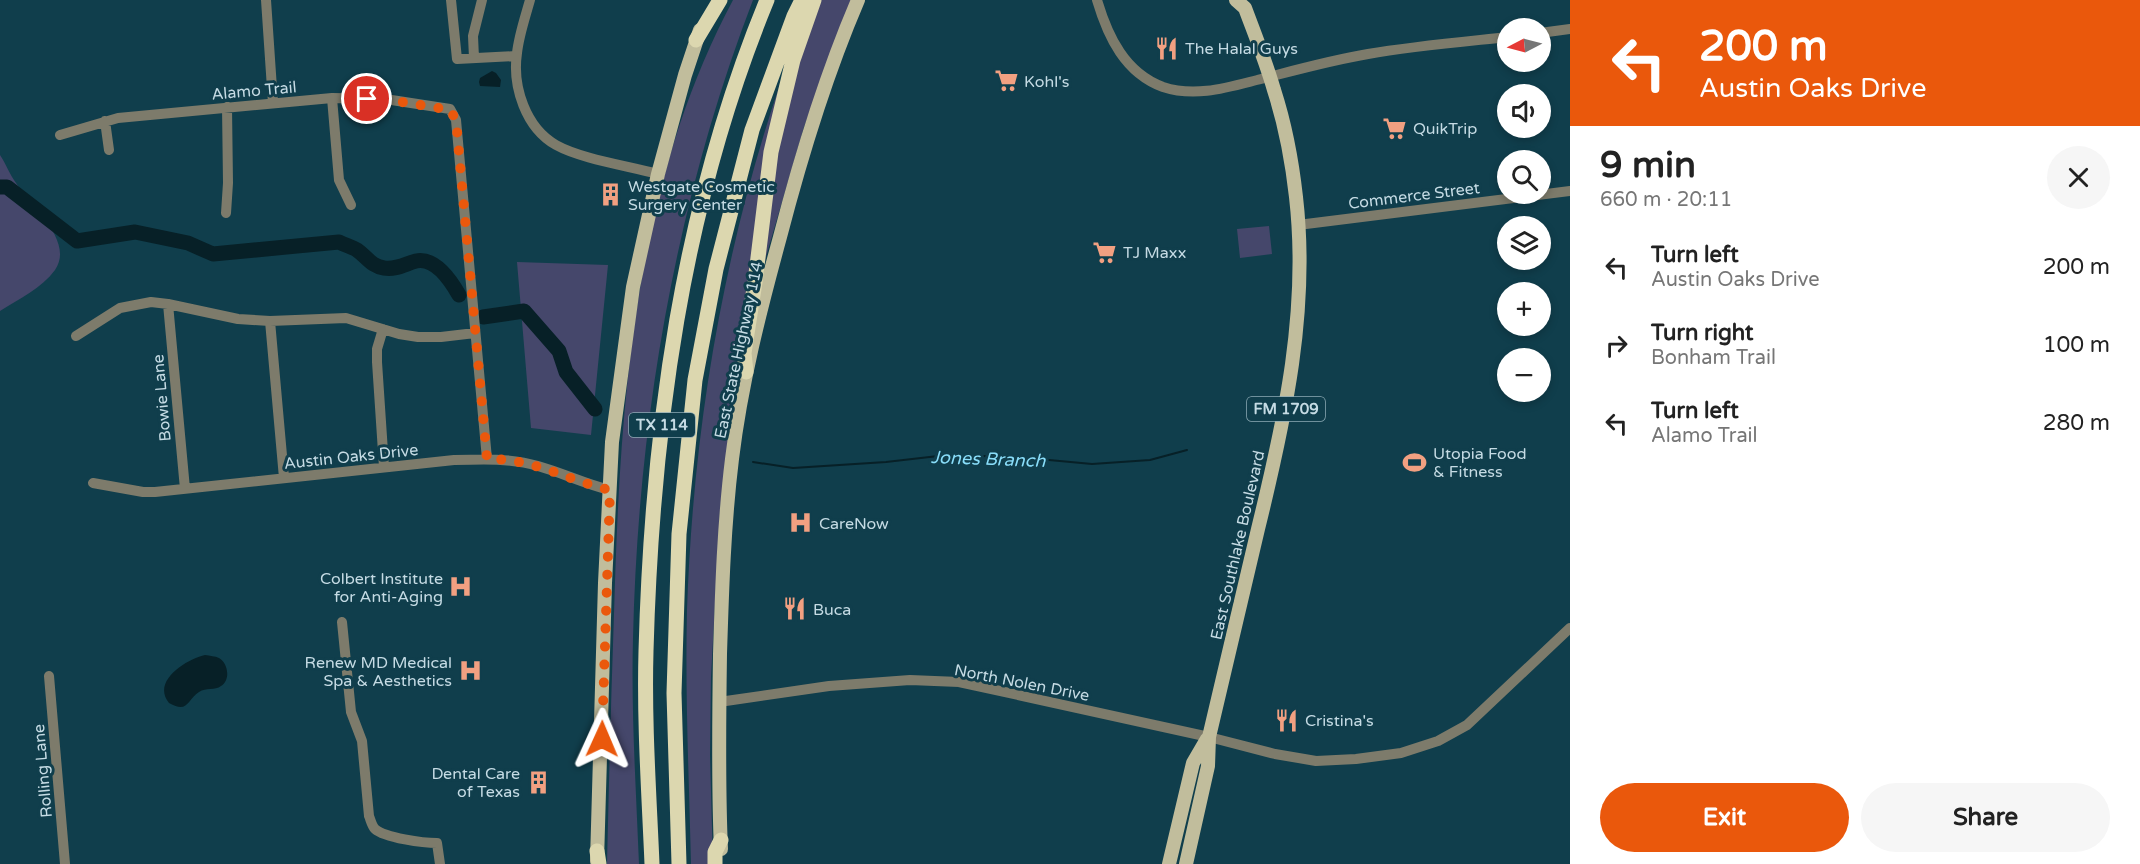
<!DOCTYPE html>
<meta charset="utf-8">
<style>
:root{--surface:#fff;--page:#f6f6f6;--text:#222;--muted:#767676;--accent:#ea580c}
body{margin:0;font-family:"Varela Round",sans-serif;background:var(--page);color:var(--text);height:100vh;display:flex;flex-direction:column;font-size:22px;white-space:nowrap}
*{box-sizing:border-box;margin:0}
p{font-size:20px;color:var(--muted)}
.icon{flex:none;width:33px;height:33px;fill:none;stroke:currentColor;stroke-width:2;stroke-linecap:round;stroke-linejoin:round}
.map{position:relative;flex:1;overflow:hidden}
.details{display:flex;flex-direction:column;background:var(--surface);width:570px}
.details>*{flex:none}
.banner{background:#ea580c;color:#fff;overflow:hidden}
.needle{width:39px;rotate:264deg}
.fabs{position:absolute;left:1497px;top:18px;display:grid;gap:12px}
.fabs a{display:grid;place-items:center;width:54px;height:54px;border-radius:50%;background:var(--surface);box-shadow:0 3px 9px #0003;font-size:30px}
.pin{position:absolute;display:grid;place-items:center;width:51px;height:51px;color:#fff;margin:-26px;border:3px solid #fff;border-radius:50%;box-shadow:0 2px 6px #0007}
.me{position:absolute;width:66px;margin:-33px;rotate:1deg;stroke-linejoin:round;filter:drop-shadow(0 0 4px #0008)}
.turn{display:flex;align-items:center;gap:21px;height:126px;padding:0 30px;font-size:27px}
.turn .icon{width:78px;height:78px;stroke-width:2.5}
.turn b{display:block;font-size:42px;line-height:51px}
.round{display:grid;place-items:center;flex:none;width:63px;height:63px;border-radius:32px;background:var(--page)}
.overview{display:flex;align-items:center;justify-content:space-between;height:102px;padding:0 30px}
h1{font-size:36px;font-weight:700;line-height:45px}
.cta{display:flex;gap:12px;margin-top:auto;padding:12px 30px}
.cta a{flex:1;height:69px;border-radius:36px;background:var(--accent);color:#fff;font-size:24px;font-weight:700;line-height:69px;text-align:center}
.cta a+a{background:var(--page);color:var(--text)}
ul{padding:0;list-style:none}
li{display:flex;align-items:center;gap:18px;height:78px;padding:0 30px}
li div{flex:1}
li b{display:block;font-size:22px}
li em{font-style:normal}
main{display:flex;flex:1;min-height:0}
.map>svg:first-child{display:block}
</style>
<main>
<div class="map">
<svg width="1570" height="864" viewBox="0 0 1570 864">
<rect width="100%" height="100%" fill="#103e4c"/>
<path fill="#45476b" d="M 733,0 L 753,0 C 675,203 638,421 633,638 C 631,713 636,789 639,864 L 607,864 C 609,781 611,697 614,614 C 620,406 633,187 733,0 Z
M 819,0 L 852,0 L 804,127 L 765,260 L 762,260 L 770,190 L 793,78 Z
M 781,81 L 730,424 L 720,511 L 711,677 L 710,755 L 713,864 L 691,864 C 689,779 685,695 687,610 C 693,430 723,252 781,81 Z
M 0,155 C 6,164 10,175 16,183 C 30,205 75,241 55,270 C 42,288 19,299 0,311 Z
M 1269,226 L 1272,254 L 1240,258 L 1237,229 Z
M 517,262 L 608,265 L 591,435 L 531,428 Z"/>
<path fill="#072027" d="M 492,71 L 496,73 L 501,80 L 500,87 L 480,86 L 479,82 L 480,78 Z
M 205,655 C 210,656 215,656 219,658 C 228,663 231,680 221,686 C 215,691 206,687 199,692 C 187,700 188,714 169,703 C 151,681 187,659 205,655 Z"/>
<g fill="none" stroke-linecap="round" stroke-linejoin="round">
<path stroke="#072027" stroke-width="2" d="M 753,462 L 793,468 L 886,462 L 947,455 L 1017,457 L 1092,464 L 1150,460 L 1187,450"/>
<path stroke="#072027" stroke-width="15" d="M 0,187 L 7,187 L 77,241 L 135,232 L 188,243 L 213,254 L 339,242 C 345,245 352,247 357,250 C 367,257 371,266 384,268 C 396,270 405,264 416,261 C 435,257 451,281 459,295
M 483,317 L 524,311 L 559,351 L 566,372 L 595,409"/>
<path stroke="#7d7b6b" stroke-width="10" d="M 266,0 L 273,103
M 451,0 L 457,59 L 516,56
M 530,0 C 525,18 519,35 517,53 C 512,87 526,128 556,145 C 581,159 629,166 658,174
M 1097,0 C 1108,37 1125,73 1163,87 C 1196,98 1229,87 1261,79 C 1296,70 1332,60 1368,54 C 1414,46 1461,42 1508,37
M 1540,33 L 1570,29
M 474,58 L 473,36 L 482,0
M 332,98 L 339,180 L 351,205
M 105,121 L 109,150
M 60,135 L 118,118 L 332,98 L 385,99 L 450,109 L 456,120 L 487,459
M 226,213 L 228,183 L 227,107
M 1298,225 L 1570,191
M 168,304 L 185,489
M 270,321 L 284,478
M 383,329 L 377,349 L 377,362 L 384,467
M 76,336 L 120,308 L 151,302 L 168,304 L 238,319 L 270,321 L 346,318 L 399,334 L 418,337 L 441,337 L 475,333
M 93,483 L 143,492 L 155,492 L 454,460 C 483,459 511,458 538,466 C 563,473 585,484 610,490
M 342,622 L 351,712 L 362,741 L 369,816 C 371,821 372,826 375,829 C 385,838 424,843 437,843 L 440,864
M 49,676 L 65,864
M 719,702 L 829,686 L 910,680 L 959,682 L 1209,737 L 1275,754 L 1316,761 L 1356,759 L 1401,753 L 1438,741 L 1467,725 L 1570,628"/>
<path stroke="#c1bd9c" stroke-width="14" d="M 721,849 C 718,784 719,719 720,654 C 722,589 724,524 732,459 C 741,384 760,310 780,237 C 801,156 825,77 858,0
M 597,861 L 605,583 L 612,442 L 633,287 L 658,174 L 685,75 L 700,30
M 1169,864 L 1193,763 L 1207,739
M 1186,864 L 1208,766 L 1209,737 C 1225,668 1242,598 1258,529 C 1285,419 1309,310 1296,197 C 1292,161 1285,124 1274,90 C 1266,62 1255,35 1245,8 L 1236,0"/>
<path stroke="#dcd7af" stroke-width="15" d="M 696,40 L 720,0
M 746,372 L 744,353 L 755,282 L 771,152 L 793,60 L 814,0
M 597,851 L 599,864
M 652,864 C 649,793 644,722 646,651 C 652,430 682,206 767,0
M 679,864 L 674,693 L 679,534 L 695,380 L 716,269 L 752,130 L 794,16 L 802,0
M 715,864 L 715,852 L 721,840"/>
</g>
<g fill="none" stroke-linecap="round" stroke-linejoin="round">
<path stroke="#ea580c" stroke-width="10" stroke-dasharray="0 18" d="M 367,99 L 402,102 L 450,110 L 456,120 L 487,459 C 536,459 566,480 610,490 L 602,739"/>
</g>
<defs>
<symbol id="restaurant-bare" viewBox="-9 -9 18 18"><path d="M-5-6h1v4h1v-4h1v4h1v-4h1v5L-1.5 .5V6h-2V.5L-5-1ZM5-6V6H3V1.5H1.5Q1.5-4 5-6Z" fill="#f2a081" stroke="#103e4c" stroke-width="2.5" paint-order="stroke"/></symbol>
<symbol id="supermarket-bare" viewBox="-9 -9 18 18"><path d="M-6-5.5h2.5l.6 2H6L4.5 2H-2.5L-4.4-4H-6ZM-1.5 3.2a1.3 1.3 0 1 0 .1 0ZM3 3.2a1.3 1.3 0 1 0 .1 0Z" fill="#f2a081" stroke="#103e4c" stroke-width="2.5" paint-order="stroke"/></symbol>
<symbol id="building-bare" viewBox="-9 -9 18 18"><path d="M-4-6H4V6H1V3H-1V6H-4ZM-2.5-4.3h1.7v1.8h-1.7ZM.8-4.3h1.7v1.8H.8ZM-2.5-1h1.7V.8h-1.7ZM.8-1h1.7V.8H.8Z" fill="#f2a081" stroke="#103e4c" stroke-width="2.5" paint-order="stroke"/></symbol>
<symbol id="stadium-bare" viewBox="-9 -9 18 18"><path d="M0-5a6.5 5 0 1 0 0 10a6.5 5 0 1 0 0-10ZM-3.5-1.8h7v3.6h-7Z" fill="#f2a081" stroke="#103e4c" stroke-width="2.5" paint-order="stroke"/></symbol>
<symbol id="hospital-bare" viewBox="-9 -9 18 18"><path d="M-5-5h3v3.5h4V-5h3V5h-3V1.5h-4V5h-3Z" fill="#f2a081" stroke="#103e4c" stroke-width="2.5" paint-order="stroke"/></symbol>
</defs>
<g fill-rule="evenodd">
<use href="#restaurant-bare" x="1150" y="32" width="33" height="33"/>
<use href="#supermarket-bare" x="990" y="64" width="33" height="33"/>
<use href="#supermarket-bare" x="1378" y="112" width="33" height="33"/>
<use href="#building-bare" x="594" y="178" width="33" height="33"/>
<use href="#supermarket-bare" x="1088" y="236" width="33" height="33"/>
<use href="#stadium-bare" x="1398" y="446" width="33" height="33"/>
<use href="#hospital-bare" x="784" y="506" width="33" height="33"/>
<use href="#hospital-bare" x="444" y="570" width="33" height="33"/>
<use href="#restaurant-bare" x="778" y="592" width="33" height="33"/>
<use href="#hospital-bare" x="454" y="654" width="33" height="33"/>
<use href="#restaurant-bare" x="1270" y="704" width="33" height="33"/>
<use href="#building-bare" x="522" y="766" width="33" height="33"/>
</g>
<g text-anchor="middle" stroke-width="6" stroke-linejoin="round" paint-order="stroke">
<g fill="#103e4c" stroke="#8facb6" stroke-width="1.5">
<rect x="1247" y="397" width="78" height="24" rx="4.5"/>
<rect x="629" y="413" width="66" height="24" rx="4.5"/>
</g>
<g font-size="15" font-weight="bold" fill="#c5dbe4">
<text x="1286" y="414">FM 1709</text>
<text x="662" y="430">TX 114</text>
</g>
<g font-size="16" fill="#c5dbe4" stroke="#103e4c" text-anchor="start">
<text x="1185" y="54">The Halal Guys</text>
<text x="1024" y="87">Kohl's</text>
<text x="1413" y="134">QuikTrip</text>
<text x="628" y="192">Westgate Cosmetic<tspan x="628" dy="18">Surgery Center</tspan></text>
<text x="1123" y="258">TJ Maxx</text>
<text x="1433" y="459">Utopia Food<tspan x="1433" dy="18">&amp; Fitness</tspan></text>
<text x="819" y="529">CareNow</text>
<text x="443" y="584" text-anchor="end">Colbert Institute<tspan x="443" dy="18">for Anti-Aging</tspan></text>
<text x="813" y="615">Buca</text>
<text x="452" y="668" text-anchor="end">Renew MD Medical<tspan x="452" dy="18">Spa &amp; Aesthetics</tspan></text>
<text x="1305" y="726">Cristina's</text>
<text x="520" y="779" text-anchor="end">Dental Care<tspan x="520" dy="18">of Texas</tspan></text>
</g>
<g font-size="16" fill="#c5dbe4" stroke="#103e4c">
<text transform="translate(254 90) rotate(-5)" y="6">Alamo Trail</text>
<text transform="translate(1414 195) rotate(-7)" y="6">Commerce Street</text>
<text transform="translate(738 350) rotate(-78)" y="6">East State Highway 114</text>
<text transform="translate(161 398) rotate(-95)" y="6">Bowie Lane</text>
<text transform="translate(351 456) rotate(-6)" y="6">Austin Oaks Drive</text>
<text transform="translate(1237 545) rotate(-77)" y="6">East Southlake Boulevard</text>
<text transform="translate(1022 682) rotate(11)" y="6">North Nolen Drive</text>
<text transform="translate(42 771) rotate(-95)" y="6">Rolling Lane</text>
</g>
<g font-size="18" font-style="italic" fill="#89defa" stroke="#103e4c">
<text transform="translate(988 459) rotate(2)" y="6">Jones Branch</text>
</g>
</g>
</svg>
<div class="fabs">
<a><svg class="needle" viewBox="-14 -14 28 28"><path d="M0-13l5 13h-10z" fill="#e53935"/><path d="M0 13l5-13h-10z" fill="#767676"/></svg></a>
<a><svg class="icon" aria-label="sound" viewBox="0 0 24 24"><path d="M4 9h4l5-4v14l-5-4H4zM17 9q2 3 0 6"/></svg></a>
<a><svg class="icon" aria-label="search" viewBox="0 0 24 24"><circle cx="10" cy="10" r="6"/><path d="M15 15l6 6"/></svg></a>
<a><svg class="icon" aria-label="layers" viewBox="0 0 24 24"><path d="M12 4l9 5-9 5-9-5zM3 14l9 5 9-5"/></svg></a>
<a>+</a>
<a>−</a>
</div>
<div class="pin" style="left:367px;top:99px;background:#d93025"><svg class="icon" aria-label="arrive" viewBox="0 0 24 24"><path d="M6 21V4h12l-3 4 3 4H6"/></svg></div>
<svg class="me" style="left:602px;top:739px" viewBox="-20 -20 40 40"><path d="M0-17L14 15 0 8-14 15z" fill="#ea580c" stroke="#fff" stroke-width="4"/></svg>
</div>
<section class="details">
<div class="banner">
<div class="turn"><svg class="icon" aria-label="left" viewBox="0 0 24 24"><path d="M17 20v-9H6M10 6l-5 5 5 5"/></svg><div><b>200 m</b>Austin Oaks Drive</div></div>
</div>
<div class="overview"><div><h1>9 min</h1><p>660 m · 20:11</p></div><a class="round"><svg class="icon" aria-label="close" viewBox="0 0 24 24"><path d="M6 6l12 12M18 6L6 18"/></svg></a></div>
<ul>
<li><svg class="icon" aria-label="left" viewBox="0 0 24 24"><path d="M17 20v-9H6M10 6l-5 5 5 5"/></svg><div><b>Turn left</b><p>Austin Oaks Drive</p></div><em>200 m</em></li>
<li><svg class="icon" aria-label="right" viewBox="0 0 24 24"><path d="M7 20v-9h11M14 6l5 5-5 5"/></svg><div><b>Turn right</b><p>Bonham Trail</p></div><em>100 m</em></li>
<li><svg class="icon" aria-label="left" viewBox="0 0 24 24"><path d="M17 20v-9H6M10 6l-5 5 5 5"/></svg><div><b>Turn left</b><p>Alamo Trail</p></div><em>280 m</em></li>
</ul>
<div class="cta"><a>Exit</a><a>Share</a></div>
</section>
</main>
